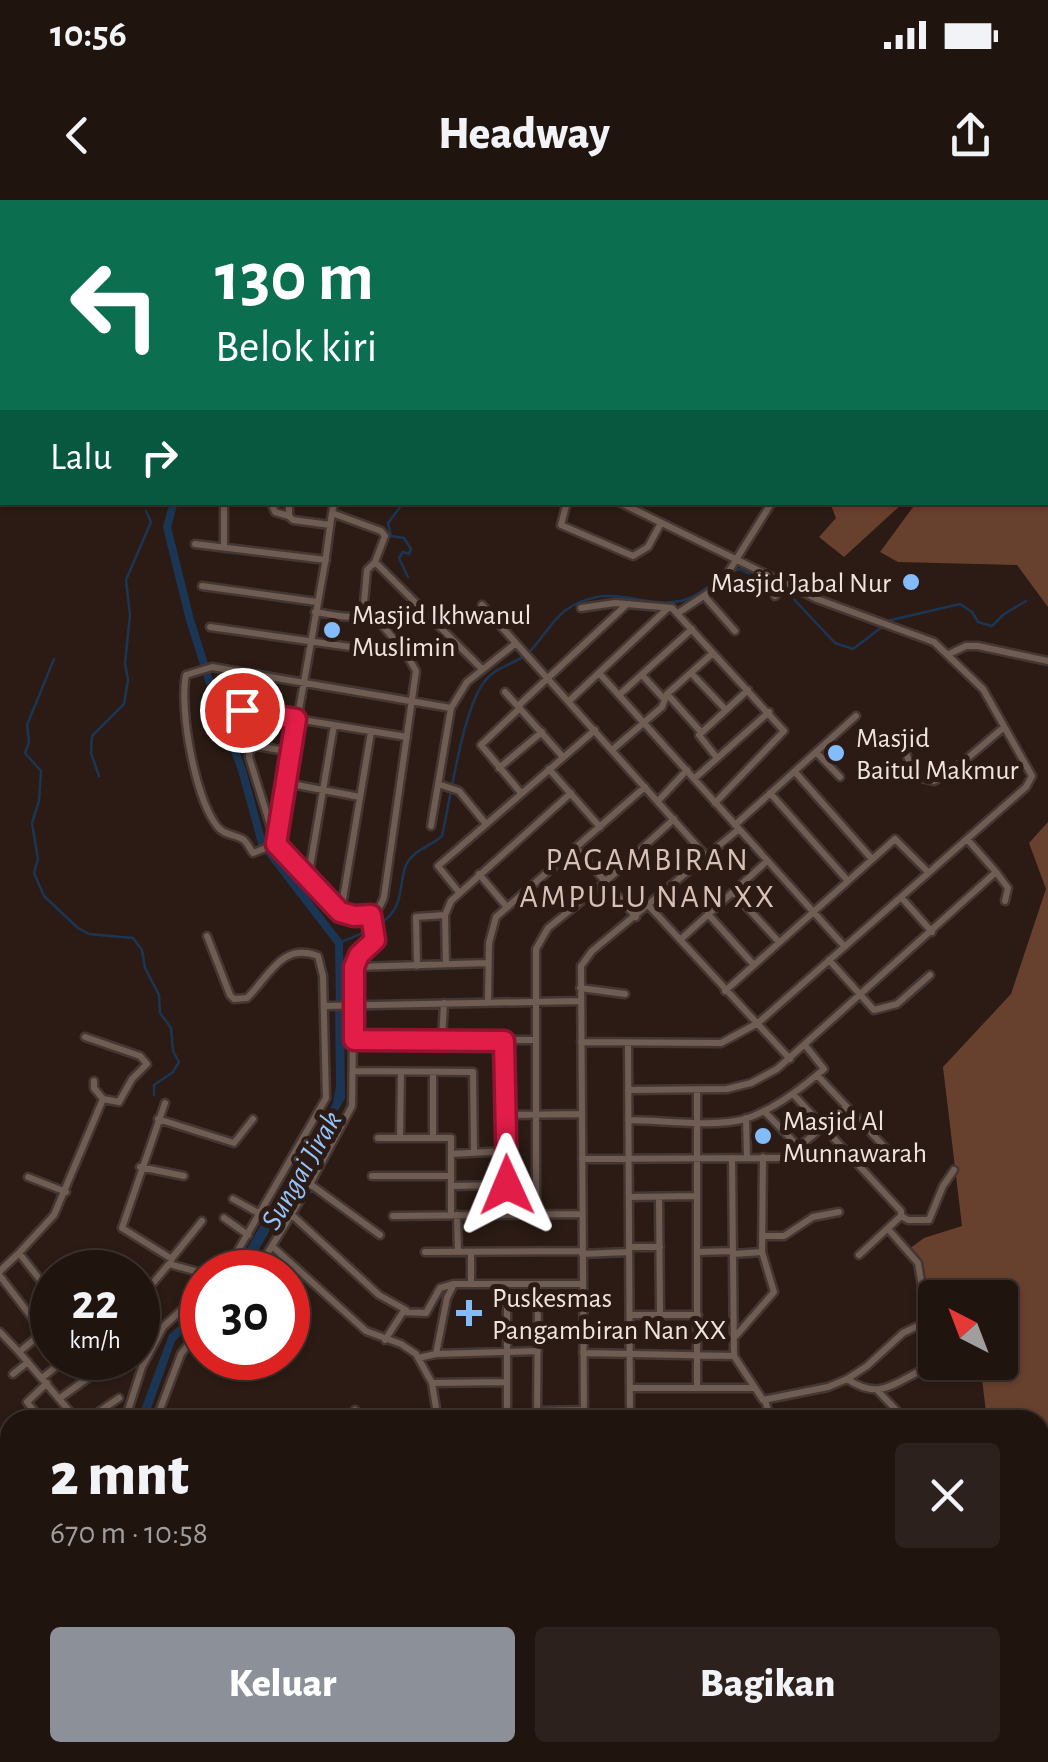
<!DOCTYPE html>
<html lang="id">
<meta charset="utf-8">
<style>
:root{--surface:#20140f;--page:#2d211d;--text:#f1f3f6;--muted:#a29e9e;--line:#3d332f;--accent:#8c9099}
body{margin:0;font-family:"Alegreya Sans",sans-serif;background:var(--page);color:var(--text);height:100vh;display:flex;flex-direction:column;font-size:38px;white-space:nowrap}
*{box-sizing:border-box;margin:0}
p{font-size:32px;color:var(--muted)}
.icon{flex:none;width:55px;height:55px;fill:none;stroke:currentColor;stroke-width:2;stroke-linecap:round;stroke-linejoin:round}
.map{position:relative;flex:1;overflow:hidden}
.sheet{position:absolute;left:0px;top:1210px;width:1050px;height:352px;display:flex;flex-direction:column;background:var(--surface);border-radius:30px 30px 0 0;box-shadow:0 2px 8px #0004,0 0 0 2px var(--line)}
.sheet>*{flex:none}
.banner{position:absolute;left:0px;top:0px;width:1050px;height:305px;box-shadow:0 2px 8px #0004,0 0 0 2px var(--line);background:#0b6e4f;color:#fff;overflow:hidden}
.needle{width:65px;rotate:318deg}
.tools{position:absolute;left:918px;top:1080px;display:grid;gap:20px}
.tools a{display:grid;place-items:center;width:100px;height:100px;border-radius:10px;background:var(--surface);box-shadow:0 2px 8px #0004,0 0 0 2px var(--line);font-size:50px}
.speed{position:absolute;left:30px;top:1050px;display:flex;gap:20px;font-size:50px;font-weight:700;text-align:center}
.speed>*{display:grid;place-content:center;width:130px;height:130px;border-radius:50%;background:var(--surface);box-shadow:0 2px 8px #0004,0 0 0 2px var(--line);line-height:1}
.speed small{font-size:25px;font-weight:400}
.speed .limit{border:15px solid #d22;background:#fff;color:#111}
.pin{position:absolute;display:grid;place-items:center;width:85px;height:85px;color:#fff;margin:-42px;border:5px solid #fff;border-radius:50%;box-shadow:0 2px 10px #0007}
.me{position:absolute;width:110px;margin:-55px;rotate:359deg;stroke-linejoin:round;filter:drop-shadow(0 0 8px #0008)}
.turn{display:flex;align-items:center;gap:35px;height:210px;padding:0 50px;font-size:45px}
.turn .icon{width:130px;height:130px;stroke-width:2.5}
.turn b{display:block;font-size:70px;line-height:85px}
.then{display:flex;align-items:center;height:95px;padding:0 50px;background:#0003;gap:20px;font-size:38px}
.round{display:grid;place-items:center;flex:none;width:105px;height:105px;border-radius:10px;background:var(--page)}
.head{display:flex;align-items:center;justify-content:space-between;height:170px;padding:0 50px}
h1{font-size:60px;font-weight:800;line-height:75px}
.cta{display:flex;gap:20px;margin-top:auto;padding:20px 50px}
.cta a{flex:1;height:115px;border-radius:10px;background:var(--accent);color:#fff;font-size:40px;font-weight:800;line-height:115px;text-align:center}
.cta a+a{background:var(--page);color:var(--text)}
.status{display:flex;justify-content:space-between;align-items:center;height:70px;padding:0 50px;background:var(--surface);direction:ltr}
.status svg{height:28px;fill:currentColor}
header{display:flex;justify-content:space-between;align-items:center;height:130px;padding:0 50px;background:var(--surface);font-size:45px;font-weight:800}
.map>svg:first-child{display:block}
</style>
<div class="status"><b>10:56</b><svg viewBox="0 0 49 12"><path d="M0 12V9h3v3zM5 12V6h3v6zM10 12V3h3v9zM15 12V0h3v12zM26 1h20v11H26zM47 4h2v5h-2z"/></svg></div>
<header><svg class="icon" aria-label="back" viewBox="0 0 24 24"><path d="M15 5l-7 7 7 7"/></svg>Headway<svg class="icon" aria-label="share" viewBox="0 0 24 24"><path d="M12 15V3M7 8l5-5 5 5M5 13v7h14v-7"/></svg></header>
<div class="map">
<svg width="1048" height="1562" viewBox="0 0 1048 1562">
<rect width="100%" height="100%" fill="#2b1b14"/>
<path fill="#68402e" d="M 721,0 L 1048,0 L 1048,407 L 1017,365 L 898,362 L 880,352 L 916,303 L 1048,302 L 1048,2 L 720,2 Z
M 830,303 L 830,302 L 903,303 L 844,357 L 819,337 L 836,318 Z
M 1048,622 L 1048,1294 L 1040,1289 L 1040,1220 L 987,1220 L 980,1163 L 1000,1162 L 1000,1098 L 935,1098 L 935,1133 L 919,1060 L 909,1049 L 924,1038 L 962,1026 L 943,867 L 1011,794 L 1046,689 L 1029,643 Z"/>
<path fill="#1b3654" d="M 335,802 L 344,802 L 345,898 L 246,1072 L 233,1072 L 333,903 L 336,886 Z
M 202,1103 L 202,1114 L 175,1141 L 147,1220 L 137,1220 L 169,1135 Z"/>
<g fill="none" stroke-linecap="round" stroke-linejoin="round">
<path stroke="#1b3654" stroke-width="2.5" d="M 0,273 L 2,271
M 404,302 L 388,323 L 391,336 L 404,338 L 411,349 L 409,354 L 403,352 L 399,358 L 408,377
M 887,421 L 960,404 L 972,412 L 978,422 L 992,426 L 1004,414 L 1026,401
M 54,459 L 27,525 L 29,542 L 25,553 L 41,571 L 39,601 L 32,623 L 38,659 L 34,673 L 44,696 L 78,728 L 89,734 L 133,738 L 142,750 L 145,768 L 159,795 L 160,813 L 171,828 L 173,851 L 179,862 L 173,872 L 154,885 L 154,895
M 99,576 L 91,553 L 92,536 L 124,504 L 128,480 L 125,463 L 130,415 L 126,380 L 151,322 L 146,311
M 339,743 C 359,734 389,726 397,704 C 402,692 401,677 406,665 C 414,649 430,647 442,636 C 451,597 462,512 484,482 C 496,465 520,464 533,448 C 554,423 561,404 597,397 C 623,392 653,407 680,401 C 702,397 718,374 740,369 L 790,395 L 835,443 L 853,449 L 882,427"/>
<path stroke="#1b3654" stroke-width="8" d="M 346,0 L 346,2
M 174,302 L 167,327 L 190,420 L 210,483 L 242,570 L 262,643 L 339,743 L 340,812"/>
<defs>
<path id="minor" d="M 274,0 L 274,2
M 416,0 L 421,2
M 493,0 L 497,2
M 559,0 L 564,2
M 464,2 L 465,0
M 0,9 L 2,10
M 0,60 L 2,54
M 0,84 L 2,85
M 0,125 L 2,125
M 0,163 L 2,164
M 0,196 L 2,186
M 224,302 L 224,348
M 271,302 L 275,312 L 289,316
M 289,302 L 289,316 L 293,320 L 330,325
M 567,302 L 561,325 L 633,356 L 648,347 L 661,323
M 332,313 L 381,331 L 385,336 L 375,362 L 367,370 L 364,403 L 407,455 L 416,471 L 384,697 C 364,756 292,667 276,644 C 292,550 308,457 325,363 C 328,343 330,323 334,302
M 195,344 L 326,360
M 375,362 L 482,469
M 202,386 L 317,402
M 775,396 L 783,383
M 705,397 L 735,431
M 482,405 L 706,656
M 581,408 L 615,403 L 672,408 L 784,531 L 715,603
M 315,412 C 333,414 353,423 367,409
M 678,413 L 728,380 L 729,371 L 772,302
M 210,427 L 406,455
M 949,454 L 966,446 L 978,446 L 1048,461
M 244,473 L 238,505 L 242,510 L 407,537
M 599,473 L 844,746
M 691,473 L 726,510
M 642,475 L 664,499
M 505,492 L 563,557
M 667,494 L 701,532
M 619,495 L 692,429
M 569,501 L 668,408
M 518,506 L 625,406
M 520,508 L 481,545 L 521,593
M 904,549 L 916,577 L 934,581 L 956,568 L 1003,528
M 612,550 L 662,507 L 667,494 L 713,453
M 292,552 L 256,546 L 250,550 L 249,557 L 276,644 L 253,653 C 250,649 248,644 244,640 C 236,634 224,636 217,626 C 195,598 179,509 186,475 L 212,467 L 451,508
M 816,552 L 840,577
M 717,558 L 699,535 L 748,490
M 499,568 L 542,532
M 549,569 L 600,627
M 795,572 L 872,659
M 695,578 L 769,512
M 286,583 L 360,597
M 438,584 L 459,591 L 486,624
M 770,593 L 848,681
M 658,601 L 687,570
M 735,625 L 856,516
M 431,626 L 451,508 L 467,482 L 516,443
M 576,648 L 636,717
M 996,672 L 1008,688 L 1005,701
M 479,674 L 506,706
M 308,679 L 334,525
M 458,691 L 438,666 L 595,530
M 733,692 L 779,742
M 901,697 L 932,732
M 649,706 L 790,859
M 341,711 L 371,532
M 708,714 L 754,765
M 207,736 L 230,795 L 234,799 L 247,798 C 269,777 281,742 318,756 L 323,776 L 326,898 L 233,1059 L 220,1072
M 680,740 L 767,661
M 829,760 L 874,810 L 897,804 L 930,775
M 446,764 L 445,715 L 451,701 L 571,593
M 417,766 L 416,717 L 445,715
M 355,767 L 488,763
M 580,788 L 625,794
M 725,791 L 895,639 L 928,672
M 488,802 L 489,743 L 496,717 L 645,587
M 324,806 L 580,801
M 353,840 L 535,840
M 442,840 L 444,803
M 505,841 L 507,1014
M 581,842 L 721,843 L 758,823 L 1026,587 L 1032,576 L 983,489 L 934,442 L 817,399 L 619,302
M 628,844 L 630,1215 L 634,1219 L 752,1220
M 353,871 L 473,872 L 474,952
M 433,872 L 433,938
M 817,875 L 891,954 L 903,959 L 912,949
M 94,881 L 94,888 L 103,899
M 628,890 L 727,889 L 751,883 L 777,869 L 996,672 L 967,639
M 697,891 L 697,1188
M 793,894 L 901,1011 L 901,1016 L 859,1055
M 165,903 L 122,1028 L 172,1059
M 764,911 L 799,947
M 505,915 L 581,914
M 746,918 L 747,957
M 158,919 L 234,943 L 253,919
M 628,920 C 662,920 713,928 745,919 C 774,910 802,888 824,869 L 805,845
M 378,938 L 451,938 L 451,1014
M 400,938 L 401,872
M 451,954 L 506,951
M 732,958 L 734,1156 L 763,1200 L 828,1187 L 847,1179 L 867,1166 L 903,1133 L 928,1121
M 582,959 L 786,958 L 846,907
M 140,967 L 184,976
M 372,976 L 451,976
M 28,977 L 66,992
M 310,984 L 380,1035
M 451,986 L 507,985
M 629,997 L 697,996
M 659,997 L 660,1115
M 233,999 L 260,1014
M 292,1015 L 379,1095 L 406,1110
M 457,1015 L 458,1052
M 536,1015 L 536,749 L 548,728 L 605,682 L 674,619
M 393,1016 L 581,1014
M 901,1016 L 908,1020 L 929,1020 L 943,986 L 954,970
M 224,1018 L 248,1035
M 888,1029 L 918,1063 L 932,1147
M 762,1036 L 784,1036 L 813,1017 L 839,1012
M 273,1047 L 366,1131 L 401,1144 L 416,1154 L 432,1183 L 438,1220
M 629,1047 L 660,1047
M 425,1052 L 582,1051
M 471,1052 L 471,1082
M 698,1052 L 733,1051
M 582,1054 L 629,1052
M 733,1054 L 762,1052
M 172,1058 L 202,1021
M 0,1071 L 19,1053
M 256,1072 L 310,984 L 352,906 L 354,767 L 359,755 L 375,740 L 371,715
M 0,1076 L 43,1132
M 153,1083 L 169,1064 L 202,1073
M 52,1095 L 19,1053 L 54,1015 L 103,899 L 119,902 L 132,879 L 147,864 L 140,856 L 85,837
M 507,1104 L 507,1220
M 630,1115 L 698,1115
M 52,1125 L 19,1152 L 77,1220
M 0,1132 L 19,1152
M 734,1138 L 774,1092 L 762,1052 L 763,957
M 385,1140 L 403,1112 L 426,1113 L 440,1088 L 454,1084
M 583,1153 L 734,1156
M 436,1154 L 538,1151
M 418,1158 L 436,1154 L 447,1098 L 454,1084 L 582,1084
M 13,1174 L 28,1162
M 42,1178 L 67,1158
M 847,1179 C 879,1200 891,1185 922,1170
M 432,1183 L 506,1182
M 630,1188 L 754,1188
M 878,1191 L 899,1213
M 60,1198 L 116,1158
M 765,1200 L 769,1214 L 766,1220
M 355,1210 L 355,1220
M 537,1211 L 583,1210
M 438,1216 L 507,1216
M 41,1220 L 27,1202 L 47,1183
M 87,1220 L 119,1198
M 125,1220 L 142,1167 L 163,1127 L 202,1091
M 156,1220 L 181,1154 L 202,1127
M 537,1220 L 538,1087
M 584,1220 L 581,766 L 592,751 L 739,629
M 1040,1297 L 1048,1301
M 1040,1330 L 1048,1335
M 1040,1396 L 1048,1398
M 0,1405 L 10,1397
M 0,1450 L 10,1441
M 1040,1503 L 1048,1499
M 1040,1525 L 1048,1532
M 0,1549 L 10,1538
M 834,1552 L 838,1562
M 337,1562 L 346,1552
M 908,1562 L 923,1552"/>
</defs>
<use href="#minor" stroke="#443733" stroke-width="11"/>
<use href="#minor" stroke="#6f5c53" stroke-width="6"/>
</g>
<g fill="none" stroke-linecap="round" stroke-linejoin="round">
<defs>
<path id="route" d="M 242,510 L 296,519 L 276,644 L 340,712 L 354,716 L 371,715 L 375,740 L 359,755 L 354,767 L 354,840 L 504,841 L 507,985"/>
</defs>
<use href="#route" stroke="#92132f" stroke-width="25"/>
<use href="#route" stroke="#e11d48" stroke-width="18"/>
</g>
<g fill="#84bcfb" stroke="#2b1b14" stroke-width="4">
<circle cx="911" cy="382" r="10"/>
<circle cx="332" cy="430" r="10"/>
<circle cx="836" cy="553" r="10"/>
<circle cx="763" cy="936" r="10"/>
<path d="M464 1098h10v10h10v10h-10v10h-10v-10h-10v-10h10z"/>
</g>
<g text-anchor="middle" stroke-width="10" stroke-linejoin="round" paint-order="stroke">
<g font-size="28" fill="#f0e4df" stroke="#2b1b14" text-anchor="start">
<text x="891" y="392" text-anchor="end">Masjid Jabal Nur</text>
<text x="352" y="424">Masjid Ikhwanul<tspan x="352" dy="32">Muslimin</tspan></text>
<text x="856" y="547">Masjid<tspan x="856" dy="32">Baitul Makmur</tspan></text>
<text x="783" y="930">Masjid Al<tspan x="783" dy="32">Munnawarah</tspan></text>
<text x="492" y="1107">Puskesmas<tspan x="492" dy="32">Pangambiran Nan XX</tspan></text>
</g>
<g font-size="30" font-style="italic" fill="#94c4fb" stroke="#2b1b14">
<text transform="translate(301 970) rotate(-60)" y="10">Sungai Jirak</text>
</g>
<g font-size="32" letter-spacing="2.5" fill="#d7c1b7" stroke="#2b1b14">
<text x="648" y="670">PAGAMBIRAN<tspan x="648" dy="37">AMPULU NAN XX</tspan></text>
</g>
</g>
</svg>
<div class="tools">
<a><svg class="needle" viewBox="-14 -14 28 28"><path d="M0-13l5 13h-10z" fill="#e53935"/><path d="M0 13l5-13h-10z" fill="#a29e9e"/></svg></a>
</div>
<div class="speed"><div>22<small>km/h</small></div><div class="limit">30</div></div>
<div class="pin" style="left:242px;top:510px;background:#d93025"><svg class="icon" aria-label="arrive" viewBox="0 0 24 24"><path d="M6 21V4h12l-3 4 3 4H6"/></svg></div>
<svg class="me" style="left:507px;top:985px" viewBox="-20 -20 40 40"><path d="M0-17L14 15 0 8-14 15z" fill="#e11d48" stroke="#fff" stroke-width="4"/></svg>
<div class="banner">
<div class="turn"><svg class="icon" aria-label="left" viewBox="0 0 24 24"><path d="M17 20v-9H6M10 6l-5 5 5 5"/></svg><div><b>130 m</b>Belok kiri</div></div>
<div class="then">Lalu<svg class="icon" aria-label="right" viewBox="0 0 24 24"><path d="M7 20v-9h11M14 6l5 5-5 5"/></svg></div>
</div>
<section class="sheet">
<div class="head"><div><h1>2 mnt</h1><p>670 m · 10:58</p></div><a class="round"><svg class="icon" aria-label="close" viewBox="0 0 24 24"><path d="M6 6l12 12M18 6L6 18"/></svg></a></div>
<div class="cta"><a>Keluar</a><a>Bagikan</a></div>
</section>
</div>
